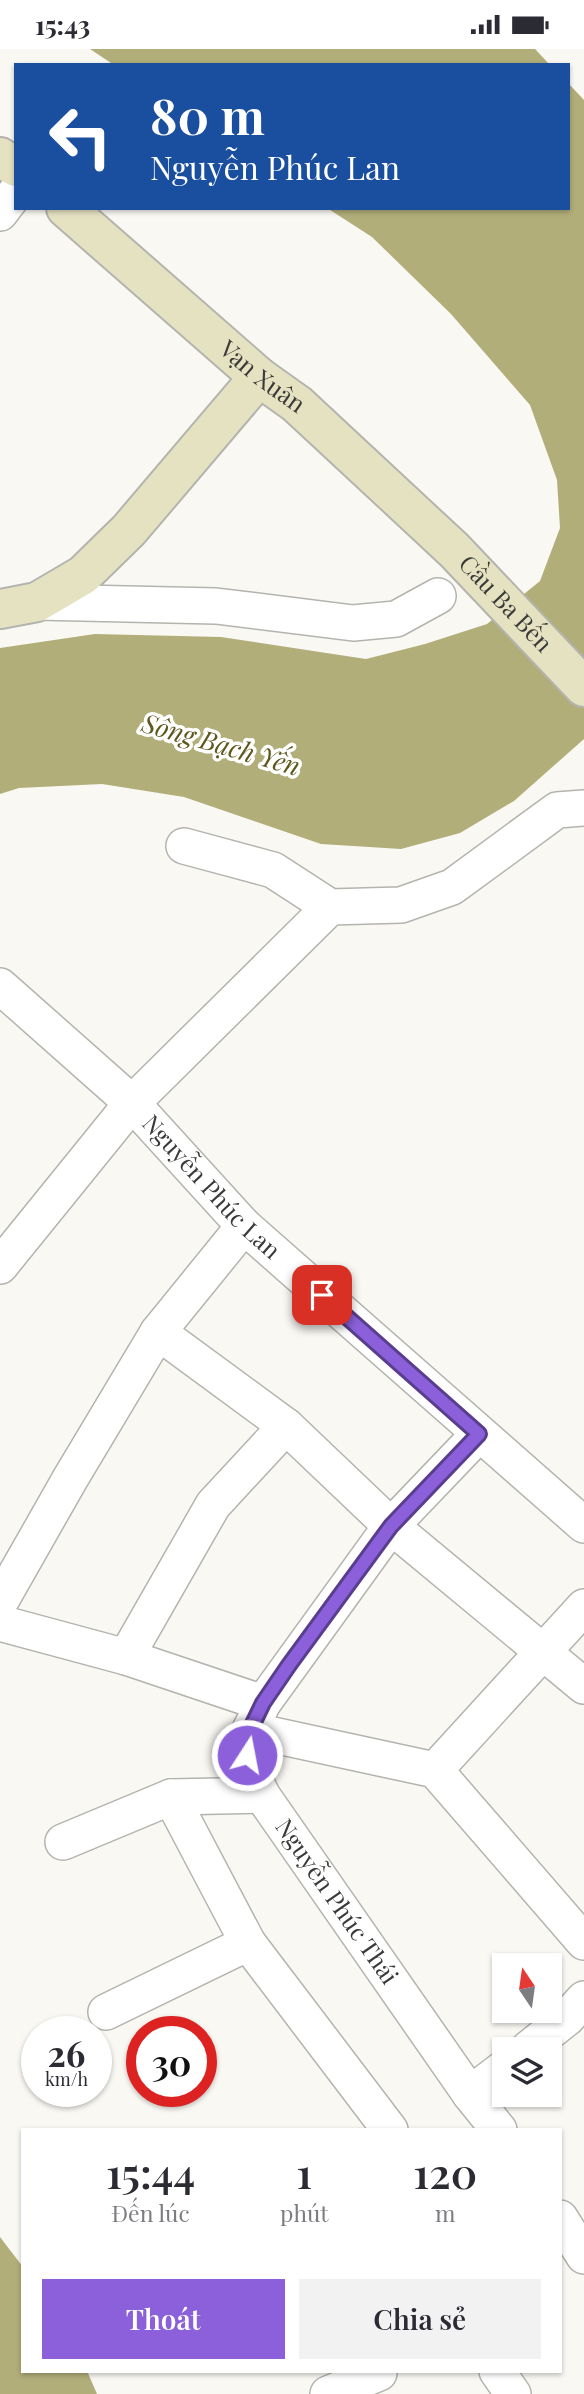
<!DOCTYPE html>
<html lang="vi">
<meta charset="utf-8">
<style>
:root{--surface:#fff;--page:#f2f2f3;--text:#2b2b33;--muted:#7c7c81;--accent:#8b60da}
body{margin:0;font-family:"Playfair Display",serif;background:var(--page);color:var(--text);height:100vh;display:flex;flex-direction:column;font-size:26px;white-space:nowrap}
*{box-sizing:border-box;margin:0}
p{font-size:23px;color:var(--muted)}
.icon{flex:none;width:38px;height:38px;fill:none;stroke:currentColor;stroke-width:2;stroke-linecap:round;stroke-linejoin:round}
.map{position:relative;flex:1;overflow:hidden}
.sheet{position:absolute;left:21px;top:2079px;width:541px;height:245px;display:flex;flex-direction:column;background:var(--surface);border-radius:0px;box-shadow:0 2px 5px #0004}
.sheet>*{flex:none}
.guide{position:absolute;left:14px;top:14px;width:556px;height:147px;border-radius:0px;box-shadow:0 2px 5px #0004;background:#1a4fa0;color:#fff;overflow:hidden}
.needle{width:46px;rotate:347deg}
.fabs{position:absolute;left:492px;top:1904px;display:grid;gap:14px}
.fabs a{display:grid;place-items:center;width:70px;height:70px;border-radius:0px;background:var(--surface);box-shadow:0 2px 5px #0004;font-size:35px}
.speed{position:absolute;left:21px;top:1967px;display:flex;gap:14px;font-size:35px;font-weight:700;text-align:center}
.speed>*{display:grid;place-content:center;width:91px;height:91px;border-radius:50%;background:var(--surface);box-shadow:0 2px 5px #0004;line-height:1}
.speed small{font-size:18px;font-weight:400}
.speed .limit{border:10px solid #d22;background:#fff;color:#111}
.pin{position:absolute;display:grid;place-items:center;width:60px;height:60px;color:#fff;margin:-30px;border-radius:14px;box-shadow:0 4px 10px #0006}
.me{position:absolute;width:77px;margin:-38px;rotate:11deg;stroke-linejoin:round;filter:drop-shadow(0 0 5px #0008)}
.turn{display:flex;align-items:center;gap:24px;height:147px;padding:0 21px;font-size:32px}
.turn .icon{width:91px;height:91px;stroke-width:2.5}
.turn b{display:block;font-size:49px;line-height:60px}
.eta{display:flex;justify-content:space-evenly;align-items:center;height:119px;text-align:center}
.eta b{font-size:42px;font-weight:600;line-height:49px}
.cta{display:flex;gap:14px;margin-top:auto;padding:14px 21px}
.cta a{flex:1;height:80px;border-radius:0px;background:var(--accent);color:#fff;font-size:28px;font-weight:600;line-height:80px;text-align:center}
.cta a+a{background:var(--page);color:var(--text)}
.status{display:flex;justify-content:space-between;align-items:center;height:49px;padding:0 35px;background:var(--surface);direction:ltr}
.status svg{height:19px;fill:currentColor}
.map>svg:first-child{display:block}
</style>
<div class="status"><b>15:43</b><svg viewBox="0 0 49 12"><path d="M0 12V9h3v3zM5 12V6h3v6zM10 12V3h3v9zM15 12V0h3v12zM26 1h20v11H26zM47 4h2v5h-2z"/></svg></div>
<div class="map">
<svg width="584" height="2345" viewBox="0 0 584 2345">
<rect width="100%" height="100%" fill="#f9f8f3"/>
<path fill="#b2ae7a" d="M 90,0 L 535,0 L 550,16 L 114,16 Z
M 569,35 L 584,51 L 584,690 L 514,752 L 460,784 L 401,800 L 321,795 L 184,748 L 102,735 L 19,739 L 0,745 L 0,599 L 95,585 L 221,588 L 366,610 L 425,595 L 487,575 L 540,532 L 560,479 L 557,431 L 530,356 L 451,265 L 372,188 L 327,159 L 569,159 Z
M 0,2188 L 23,2218 L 23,2322 L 87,2322 L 97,2345 L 0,2345 Z"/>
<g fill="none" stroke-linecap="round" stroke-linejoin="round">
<defs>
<g id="street">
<path d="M 0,164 L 16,143"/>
<path d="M 37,553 L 216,557 L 353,574 L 396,570 L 438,547"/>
<path d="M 184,797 L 273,821 L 330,858 L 401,856 L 452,838 L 557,761 L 584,759"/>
<path id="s1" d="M 0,937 L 132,1054 L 244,1177 L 584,1476"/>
<path d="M 0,1217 L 132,1054 L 330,858"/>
<path d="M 158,1283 L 286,1377 L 391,1477 L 584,1637"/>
<path id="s2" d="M 479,1385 L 391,1477 L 263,1654 L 250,1681 L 247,1706 L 251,1722 L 262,1746 L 470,2045 L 499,2081"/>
<path d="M 0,1553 L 70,1430 L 158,1283 L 244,1177"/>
<path d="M 0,1574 L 126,1608 L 263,1654"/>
<path d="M 126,1608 L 213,1456 L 286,1377"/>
<path d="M 250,1681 L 435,1721 L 584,1893"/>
<path d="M 435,1721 L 584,1558"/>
<path d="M 171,1748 L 248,1894 L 390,2081"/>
<path d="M 63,1793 L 171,1748 L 262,1746"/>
<path d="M 106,1963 L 248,1894"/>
<path d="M 528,2000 L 567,1969 L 584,1950"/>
<path d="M 470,2045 L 504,2019"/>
<path d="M 560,2169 L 584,2207"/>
<path d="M 497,2322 L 513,2345"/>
<path d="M 328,2345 L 379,2324"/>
</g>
<g id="secondary">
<path d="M 0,108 L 16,118"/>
<path id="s3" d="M 66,159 L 259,328 L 297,355 L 454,501 L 584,638"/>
<path d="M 0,560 L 37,553 L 83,526 L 129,481 L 259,328"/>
</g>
</defs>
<use href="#street" stroke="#b4b4ae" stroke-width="38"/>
<use href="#secondary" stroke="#b4b4ae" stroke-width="42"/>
<use href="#street" stroke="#fff" stroke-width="35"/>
<use href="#secondary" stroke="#e5e2c2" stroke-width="38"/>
</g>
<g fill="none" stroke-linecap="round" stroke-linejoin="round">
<defs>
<path id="route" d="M 247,1706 L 250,1681 L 263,1654 L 289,1616 L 391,1477 L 479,1385 L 322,1246"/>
</defs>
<use href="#route" stroke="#5a3e8e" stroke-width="18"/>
<use href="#route" stroke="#8b60da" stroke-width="12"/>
</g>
<g text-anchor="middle" stroke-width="7" stroke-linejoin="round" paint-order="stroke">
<g font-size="24" fill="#3a3a38" stroke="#fff">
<text dy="8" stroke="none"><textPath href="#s3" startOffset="259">Vạn Xuân</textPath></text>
<text dy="8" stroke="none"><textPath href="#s3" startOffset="592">Cầu Ba Bến</textPath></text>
<text dy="8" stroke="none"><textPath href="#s1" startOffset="292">Nguyễn Phúc Lan</textPath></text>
<text dy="8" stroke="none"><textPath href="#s2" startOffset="574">Nguyễn Phúc Thái</textPath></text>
</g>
<g font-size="26" font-style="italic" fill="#5e581c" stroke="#fff">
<text transform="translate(221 696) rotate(16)" y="9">Sông Bạch Yến</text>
</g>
</g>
</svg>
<div class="fabs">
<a><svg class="needle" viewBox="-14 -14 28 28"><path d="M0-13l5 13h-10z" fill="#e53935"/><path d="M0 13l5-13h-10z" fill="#7c7c81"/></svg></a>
<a><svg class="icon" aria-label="layers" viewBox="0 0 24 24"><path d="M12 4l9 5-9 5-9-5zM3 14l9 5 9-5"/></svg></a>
</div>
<div class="speed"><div>26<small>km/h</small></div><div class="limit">30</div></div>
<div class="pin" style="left:322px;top:1246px;background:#d93025"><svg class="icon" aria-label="arrive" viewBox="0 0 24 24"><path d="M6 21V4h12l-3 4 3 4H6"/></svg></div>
<svg class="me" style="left:247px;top:1706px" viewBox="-20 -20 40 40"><circle r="17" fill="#8b60da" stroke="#fff" stroke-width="3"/><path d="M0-11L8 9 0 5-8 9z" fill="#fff"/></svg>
<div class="guide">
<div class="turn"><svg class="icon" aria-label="left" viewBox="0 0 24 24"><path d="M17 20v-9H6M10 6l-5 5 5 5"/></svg><div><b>80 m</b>Nguyễn Phúc Lan</div></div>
</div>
<section class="sheet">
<div class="eta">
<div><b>15:44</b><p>Đến lúc</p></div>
<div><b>1</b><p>phút</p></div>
<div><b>120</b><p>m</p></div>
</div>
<div class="cta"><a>Thoát</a><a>Chia sẻ</a></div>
</section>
</div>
